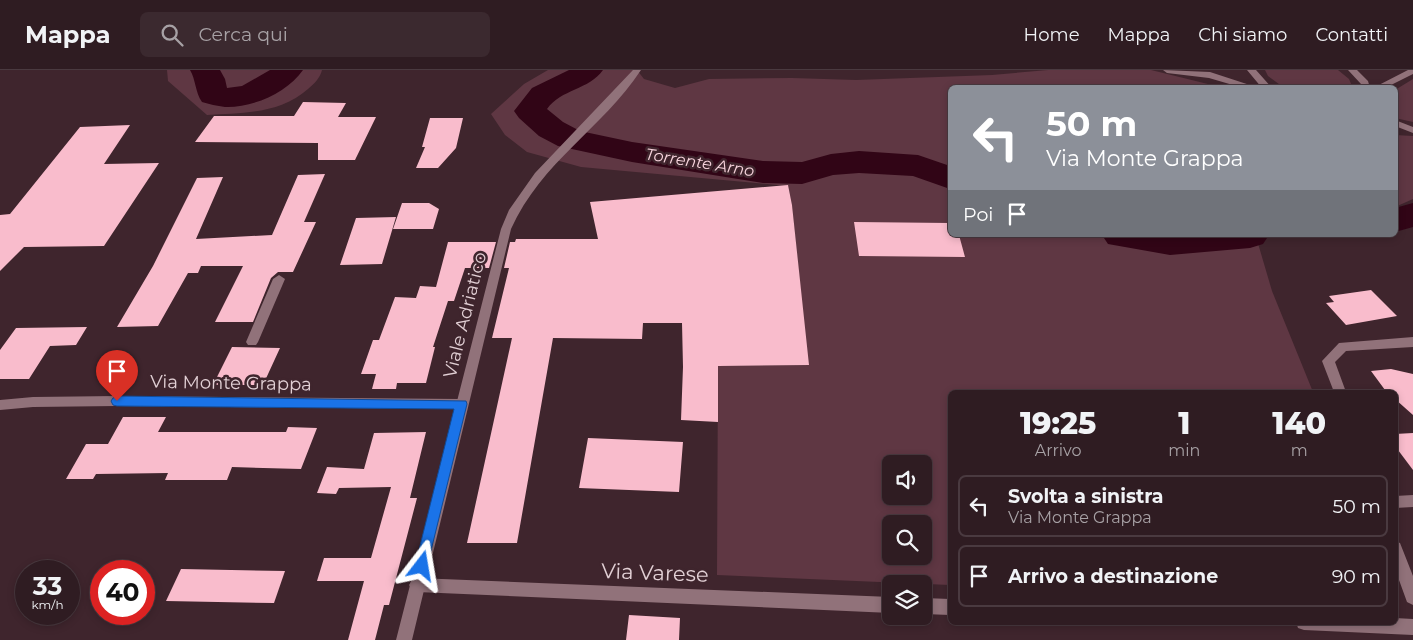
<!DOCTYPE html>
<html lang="it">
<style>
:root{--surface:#2f1c22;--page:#3b292f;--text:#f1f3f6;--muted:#a7a1a5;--line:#4a3a40}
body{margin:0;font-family:Montserrat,sans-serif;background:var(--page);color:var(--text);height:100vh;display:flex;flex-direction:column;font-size:19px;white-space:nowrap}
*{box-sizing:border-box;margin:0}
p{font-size:16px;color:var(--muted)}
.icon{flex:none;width:28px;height:28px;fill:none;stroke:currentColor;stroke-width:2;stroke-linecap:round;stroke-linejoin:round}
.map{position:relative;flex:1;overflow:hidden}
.details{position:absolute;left:948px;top:320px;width:450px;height:235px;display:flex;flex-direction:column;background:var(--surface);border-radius:8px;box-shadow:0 2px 8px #0003,0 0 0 1px var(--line)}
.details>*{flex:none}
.hud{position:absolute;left:948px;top:15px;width:450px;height:152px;border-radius:8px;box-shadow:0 2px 8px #0003,0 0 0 1px var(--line);background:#8c9099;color:#fff;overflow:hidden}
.controls{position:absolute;left:882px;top:385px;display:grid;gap:10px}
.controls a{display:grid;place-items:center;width:50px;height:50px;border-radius:8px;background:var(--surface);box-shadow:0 2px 8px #0003,0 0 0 1px var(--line);font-size:25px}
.speed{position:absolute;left:15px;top:490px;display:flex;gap:10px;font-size:25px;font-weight:700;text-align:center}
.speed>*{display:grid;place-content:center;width:65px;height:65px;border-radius:50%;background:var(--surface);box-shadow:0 2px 8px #0003,0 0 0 1px var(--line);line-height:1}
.speed small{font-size:12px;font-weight:400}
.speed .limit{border:8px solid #d22;background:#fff;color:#111}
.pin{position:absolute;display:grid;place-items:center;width:42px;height:42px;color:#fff;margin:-51px -21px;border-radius:50% 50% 50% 0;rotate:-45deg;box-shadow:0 0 5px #0007}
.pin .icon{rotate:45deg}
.me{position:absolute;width:55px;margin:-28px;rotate:14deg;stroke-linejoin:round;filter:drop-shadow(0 0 4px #0008)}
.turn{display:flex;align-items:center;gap:18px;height:105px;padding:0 15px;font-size:22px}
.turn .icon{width:65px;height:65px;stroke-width:2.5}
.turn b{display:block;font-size:35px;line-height:42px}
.then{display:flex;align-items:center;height:48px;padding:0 15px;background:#0003;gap:10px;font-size:19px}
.eta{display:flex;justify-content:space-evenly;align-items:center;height:85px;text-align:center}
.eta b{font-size:30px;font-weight:800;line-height:35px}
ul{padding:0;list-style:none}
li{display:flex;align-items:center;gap:15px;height:62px;margin:0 10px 8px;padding:0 5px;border:2px solid var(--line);border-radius:8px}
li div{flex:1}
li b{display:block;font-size:19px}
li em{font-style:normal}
header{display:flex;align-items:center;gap:30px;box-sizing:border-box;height:70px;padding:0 25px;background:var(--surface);border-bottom:1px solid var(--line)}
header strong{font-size:24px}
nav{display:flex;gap:28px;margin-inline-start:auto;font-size:18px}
.search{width:350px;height:45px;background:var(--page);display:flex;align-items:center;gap:12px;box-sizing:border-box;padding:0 18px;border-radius:8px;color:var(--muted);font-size:19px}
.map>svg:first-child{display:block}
</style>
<header>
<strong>Mappa</strong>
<div class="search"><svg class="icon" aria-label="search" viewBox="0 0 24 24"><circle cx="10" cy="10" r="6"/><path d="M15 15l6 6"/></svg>Cerca qui</div>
<nav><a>Home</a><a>Mappa</a><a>Chi siamo</a><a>Contatti</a></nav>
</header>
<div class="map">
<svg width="1413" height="570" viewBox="0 0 1413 570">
<rect width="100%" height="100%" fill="#3f252d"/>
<path fill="#5f3743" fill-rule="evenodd" d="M 167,0 L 322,0 C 320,8 314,14 308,19 C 280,44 242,43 207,45 L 168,11 Z
M 548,0 L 637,0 L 644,9 L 675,18 L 709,9 L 792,8 L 856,10 L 992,5 L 1048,0 L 1151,0 L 1220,17 L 950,18 L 950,165 L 1161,165 L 1169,177 L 1257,170 L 1272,221 L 1313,322 L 950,322 L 950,515 L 717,505 L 718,296 L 808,295 L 792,135 L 788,116 L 581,97 L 527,82 L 505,65 L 491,44 L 524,14 ZM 891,394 L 924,394 L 924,426 L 891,426 ZM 891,454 L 924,454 L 924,486 L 891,486 Z
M 1265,0 L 1338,0 L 1349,9 L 1352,16 L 1283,17 L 1268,6 Z
M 1413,9 L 1413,52 L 1395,48 L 1395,20 Z
M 1395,65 L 1413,66 L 1413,129 L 1395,137 Z"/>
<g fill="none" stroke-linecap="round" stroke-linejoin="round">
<path fill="#310516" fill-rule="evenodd" d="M 190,0 L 220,0 L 225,9 L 227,18 L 242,16 L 270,0 L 303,0 C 287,23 252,38 225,37 C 217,36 209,34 202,32 C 195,22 196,10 190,0 Z
M 569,0 L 603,0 C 589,20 561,19 547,39 L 563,52 L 580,61 L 632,72 L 763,91 L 802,92 L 831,84 L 859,81 L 918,85 L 950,96 L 950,119 L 913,106 L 859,103 L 833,105 L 802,114 L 763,113 L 632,92 L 558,76 L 539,66 L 519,48 L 514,41 L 532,18 Z
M 1413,133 L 1413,157 L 1395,162 L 1395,138 Z
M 1102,165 L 1269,165 L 1263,174 L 1250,178 L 1170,185 L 1108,174 Z"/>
</g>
<path fill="#f9bccc" d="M 303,32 L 346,33 L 338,47 L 376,47 L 355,90 L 318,90 L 318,73 L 195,72 L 214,46 L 294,46 Z
M 430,48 L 463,48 L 456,78 L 438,98 L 416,98 L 425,77 L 422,77 Z
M 130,55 L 104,94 L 159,93 L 104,176 L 24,177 L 0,201 L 0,145 L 10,144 L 80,57 Z
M 325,104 L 304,152 L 316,152 L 293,202 L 278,202 L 271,208 L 253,252 L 215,252 L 243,196 L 201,196 L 198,203 L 188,203 L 158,256 L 117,257 L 153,196 L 197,108 L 223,107 L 196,169 L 272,165 L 298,105 Z
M 788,115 L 792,135 L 809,295 L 718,296 L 718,352 L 681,350 L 683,297 L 682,253 L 643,253 L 642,269 L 553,268 L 517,473 L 467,473 L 512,268 L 492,268 L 509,198 L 504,198 L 510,172 L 515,172 L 516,169 L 598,169 L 590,132 Z
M 402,133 L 429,133 L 439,139 L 433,159 L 393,159 Z
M 396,147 L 382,194 L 340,195 L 356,148 Z
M 854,152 L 950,153 L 950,165 L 959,165 L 965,187 L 859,186 Z
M 448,172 L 496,172 L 489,198 L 465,198 L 454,231 L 448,231 L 433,277 L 435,277 L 426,313 L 397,313 L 396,319 L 372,319 L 376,304 L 361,304 L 373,270 L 379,270 L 395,227 L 416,228 L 420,216 L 436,217 Z
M 1371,220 L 1397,246 L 1346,255 L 1326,233 L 1334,232 L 1329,226 Z
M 87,257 L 76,275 L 50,276 L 29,309 L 0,309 L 0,280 L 16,258 Z
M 232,277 L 280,278 L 263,315 L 213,315 Z
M 1391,299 L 1413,304 L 1413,345 L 1395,329 L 1395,322 L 1388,322 L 1385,320 L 1371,301 Z
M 123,347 L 166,347 L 158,362 L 286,362 L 288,357 L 317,358 L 301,399 L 232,397 L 227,410 L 165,410 L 168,403 L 96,404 L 93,409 L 66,409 L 86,374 L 108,374 Z
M 426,362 L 410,428 L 417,428 L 389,535 L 384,535 L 375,570 L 348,570 L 364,511 L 317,511 L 324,488 L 371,488 L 391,417 L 339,418 L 336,424 L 317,423 L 327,397 L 364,399 L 374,363 Z
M 1413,363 L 1413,400 L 1395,376 L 1395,364 Z
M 588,368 L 683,372 L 679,422 L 579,418 Z
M 181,499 L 285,501 L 274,533 L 166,531 Z
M 629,545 L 680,548 L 679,570 L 626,570 Z"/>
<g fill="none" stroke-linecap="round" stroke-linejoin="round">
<path fill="#91727a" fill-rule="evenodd" d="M 1163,0 L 1210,2 L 1259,18 L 1243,18 L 1209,8 L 1167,3 Z
M 1395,50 L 1413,57 L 1413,63 L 1395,56 Z
M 279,205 L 285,209 L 258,272 L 256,275 L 248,275 L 246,272 L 273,209 Z
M 1413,267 L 1413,277 L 1346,281 L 1335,292 L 1346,322 L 1334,322 L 1322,291 L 1339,273 Z
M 117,326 L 461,329 L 466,330 L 468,334 L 466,338 L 461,339 L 117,336 L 33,337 L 0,340 L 0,330 L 33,327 Z
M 1413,425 L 1413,437 L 1395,438 L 1395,426 Z
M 1395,471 L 1400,473 L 1413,506 L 1413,535 L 1407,532 L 1395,499 Z
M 417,508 L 891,527 L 891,543 L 417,522 L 412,520 L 409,515 L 412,510 Z
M 924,528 L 950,529 L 950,545 L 924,544 Z
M 1395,548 L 1413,549 L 1413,565 L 1304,560 L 1298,558 L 1296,552 L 1395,552 Z"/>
<path fill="#91727a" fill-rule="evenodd" d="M 633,0 L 641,0 C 602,59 542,91 511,159 L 412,570 L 396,570 L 501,159 L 509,140 L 535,103 Z
M 1247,0 L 1256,0 L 1272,18 L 1262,18 Z
M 1348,0 L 1357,0 L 1368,11 L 1370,18 L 1361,18 L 1361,14 Z
M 1408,0 L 1413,0 L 1413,4 L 1385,18 L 1373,18 Z"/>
</g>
<path fill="#1a73e8" stroke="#114b97" d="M 117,326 L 466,331 L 467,334 L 426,501 L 422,503 L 417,501 L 415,496 L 454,339 L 117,336 L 113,335 L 111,331 L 113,328 Z"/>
<g text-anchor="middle" stroke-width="5" stroke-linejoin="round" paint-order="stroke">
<g font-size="16" font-style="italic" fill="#f9d5de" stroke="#3f252d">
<text transform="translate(700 92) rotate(9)" y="6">Torrente Arno</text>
</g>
<g font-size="18" fill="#e2d0d5" stroke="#3f252d">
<text transform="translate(465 245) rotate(-76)" y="6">Viale Adriatico</text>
<text transform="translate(231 313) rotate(1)" y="6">Via Monte Grappa</text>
</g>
<g font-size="21" fill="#e2d0d5" stroke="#3f252d">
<text transform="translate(655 503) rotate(2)" y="7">Via Varese</text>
</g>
</g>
</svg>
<div class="controls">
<a><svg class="icon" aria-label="sound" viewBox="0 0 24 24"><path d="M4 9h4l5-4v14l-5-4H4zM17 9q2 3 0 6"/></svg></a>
<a><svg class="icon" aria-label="search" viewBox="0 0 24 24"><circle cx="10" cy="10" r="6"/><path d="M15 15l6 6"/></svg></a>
<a><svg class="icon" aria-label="layers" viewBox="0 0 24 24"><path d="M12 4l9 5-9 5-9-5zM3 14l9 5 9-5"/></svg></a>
</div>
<div class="speed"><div>33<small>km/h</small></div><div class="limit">40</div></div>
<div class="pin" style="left:117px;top:331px;background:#d93025"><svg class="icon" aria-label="arrive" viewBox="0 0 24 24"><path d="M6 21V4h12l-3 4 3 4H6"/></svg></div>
<svg class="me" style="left:422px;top:496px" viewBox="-20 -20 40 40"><path d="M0-17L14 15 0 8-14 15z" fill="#1a73e8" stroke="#fff" stroke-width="4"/></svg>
<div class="hud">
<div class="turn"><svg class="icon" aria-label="left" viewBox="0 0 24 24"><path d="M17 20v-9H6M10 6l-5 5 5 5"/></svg><div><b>50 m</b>Via Monte Grappa</div></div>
<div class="then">Poi<svg class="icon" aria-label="arrive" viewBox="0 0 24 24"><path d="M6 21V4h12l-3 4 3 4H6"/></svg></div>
</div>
<section class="details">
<div class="eta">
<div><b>19:25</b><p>Arrivo</p></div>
<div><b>1</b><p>min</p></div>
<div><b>140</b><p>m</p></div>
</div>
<ul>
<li><svg class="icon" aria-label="left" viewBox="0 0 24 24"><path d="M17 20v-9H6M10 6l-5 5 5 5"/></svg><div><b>Svolta a sinistra</b><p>Via Monte Grappa</p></div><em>50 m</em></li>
<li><svg class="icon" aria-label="arrive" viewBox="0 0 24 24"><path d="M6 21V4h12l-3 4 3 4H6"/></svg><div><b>Arrivo a destinazione</b></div><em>90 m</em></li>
</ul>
</section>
</div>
